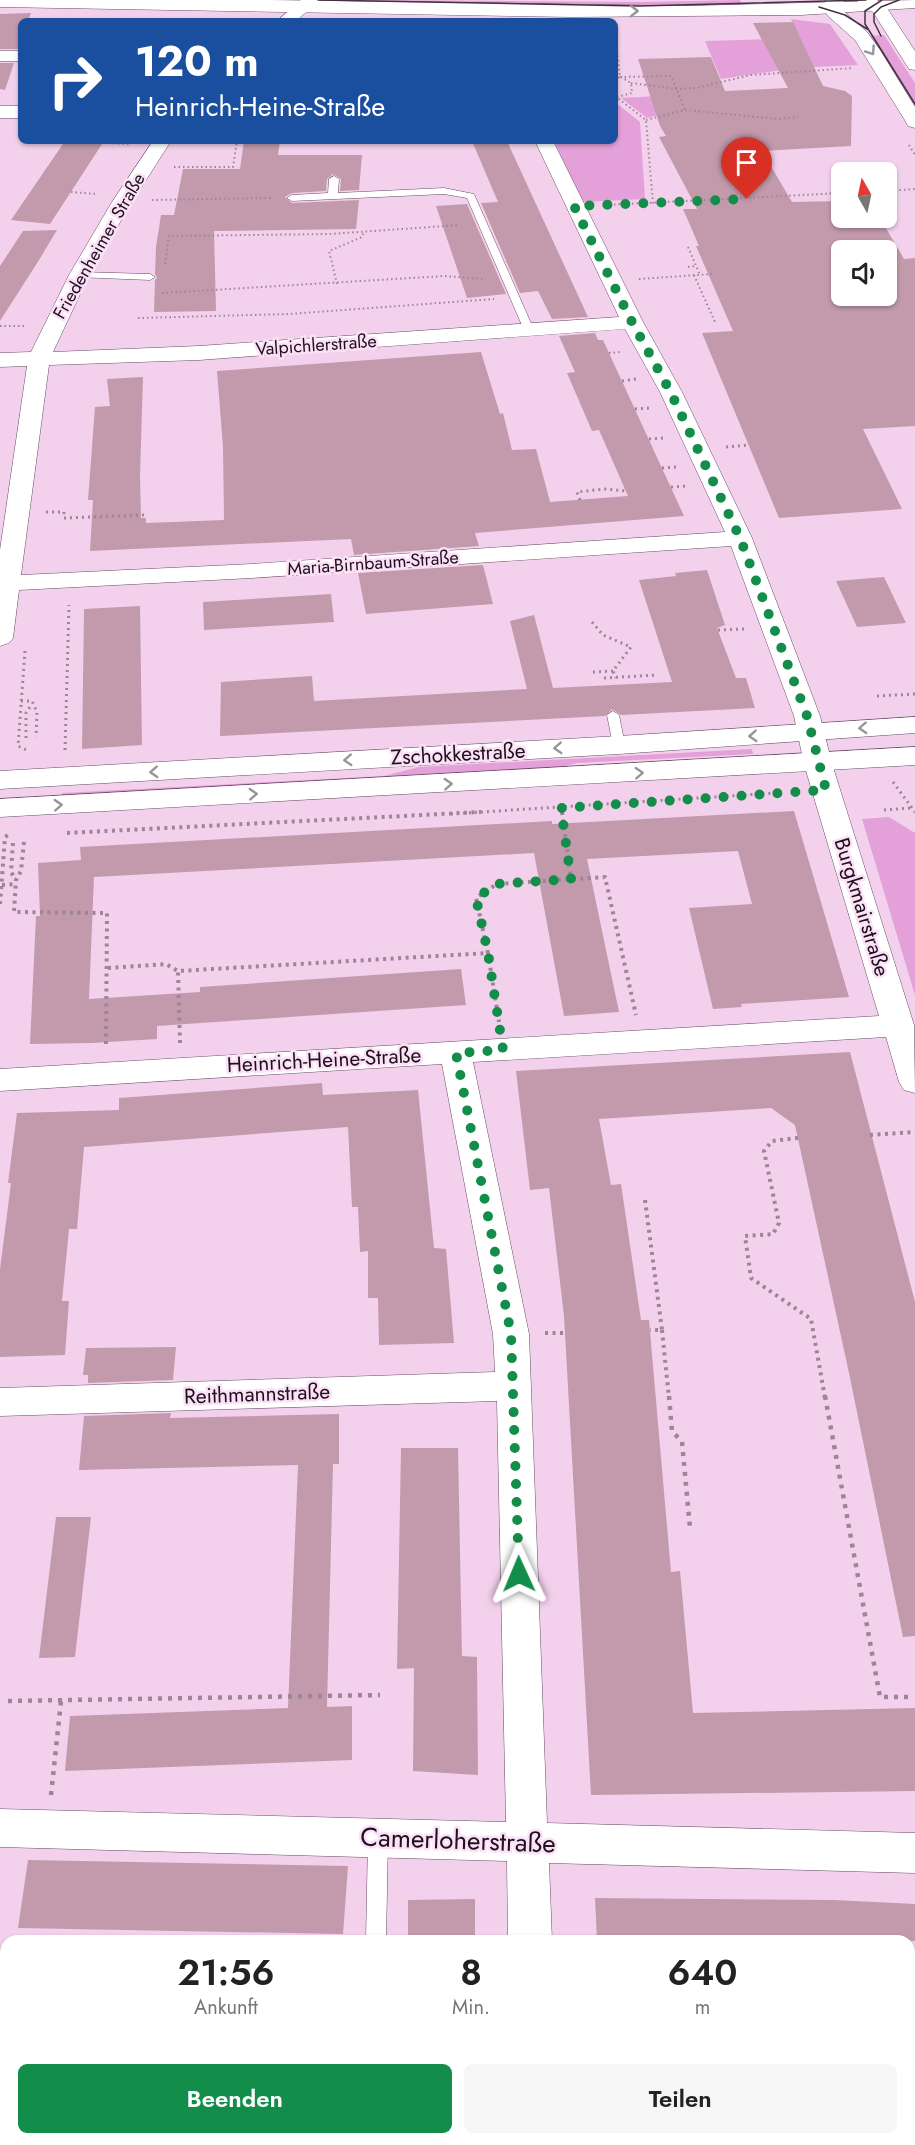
<!DOCTYPE html>
<html lang="de">
<meta charset="utf-8">
<style>
:root{--surface:#fff;--page:#f6f6f6;--text:#222;--muted:#767676;--accent:#138e4a}
body{margin:0;font-family:Jost,sans-serif;background:var(--page);color:var(--text);height:100vh;display:flex;flex-direction:column;font-size:22px;white-space:nowrap}
*{box-sizing:border-box;margin:0}
p{font-size:20px;color:var(--muted)}
.icon{flex:none;width:33px;height:33px;fill:none;stroke:currentColor;stroke-width:2;stroke-linecap:round;stroke-linejoin:round}
.map{position:relative;flex:1;overflow:hidden}
.details{position:absolute;left:0px;top:1935px;width:915px;height:210px;display:flex;flex-direction:column;background:var(--surface);border-radius:18px 18px 0 0;box-shadow:0 2px 4px #0004}
.details>*{flex:none}
.top-card{position:absolute;left:18px;top:18px;width:600px;height:126px;border-radius:9px;box-shadow:0 2px 4px #0004;background:#1a4fa0;color:#fff;overflow:hidden}
.needle{width:39px;rotate:351deg}
.buttons{position:absolute;left:831px;top:162px;display:grid;gap:12px}
.buttons a{display:grid;place-items:center;width:66px;height:66px;border-radius:9px;background:var(--surface);box-shadow:0 2px 4px #0004;font-size:30px}
.pin{position:absolute;display:grid;place-items:center;width:51px;height:51px;color:#fff;margin:-62px -26px;border-radius:50% 50% 50% 0;rotate:-45deg;box-shadow:0 0 6px #0007}
.pin .icon{rotate:45deg}
.me{position:absolute;width:66px;margin:-33px;rotate:359deg;stroke-linejoin:round;filter:drop-shadow(0 0 4px #0008)}
.turn{display:flex;align-items:center;gap:21px;height:126px;padding:0 18px;font-size:27px}
.turn .icon{width:78px;height:78px;stroke-width:2.5}
.turn b{display:block;font-size:42px;line-height:51px}
.eta{display:flex;justify-content:space-evenly;align-items:center;height:102px;text-align:center}
.eta b{font-size:36px;font-weight:600;line-height:42px}
.primary-button{display:flex;gap:12px;margin-top:auto;padding:12px 18px}
.primary-button a{flex:1;height:69px;border-radius:9px;background:var(--accent);color:#fff;font-size:24px;font-weight:600;line-height:69px;text-align:center}
.primary-button a+a{background:var(--page);color:var(--text)}
.map>svg:first-child{display:block}
</style>
<div class="map">
<svg width="915" height="2145" viewBox="0 0 915 2145">
<rect width="100%" height="100%" fill="#f3d1ed"/>
<path fill="#e4a1d9" d="M 372,0 L 641,2 L 740,0 L 743,8 L 370,5 Z
M 791,19 L 830,24 L 858,65 L 795,68 L 721,79 L 705,41 L 774,39 L 804,46 Z
M 884,35 L 915,83 L 915,112 L 867,36 Z
M 677,95 L 683,109 L 647,118 L 621,98 Z
M 615,102 L 640,122 L 645,199 L 582,202 L 554,141 L 615,141 Z
M 752,749 L 753,754 L 577,763 L 541,772 L 61,798 L 62,793 L 384,776 L 419,767 Z
M 889,817 L 915,833 L 915,995 L 862,819 Z"/>
<path fill="#c29aab" fill-rule="evenodd" d="M 31,13 L 28,21 L 21,21 L 19,49 L 0,49 L 0,14 Z
M 793,22 L 823,86 L 845,91 L 852,96 L 851,146 L 762,151 L 792,202 L 842,201 L 842,218 L 880,218 L 904,259 L 915,258 L 915,426 L 863,429 L 902,509 L 779,518 L 702,333 L 733,331 L 696,246 L 699,246 L 683,209 L 697,209 L 659,137 L 666,136 L 660,126 L 638,59 L 711,57 L 725,91 L 788,88 L 753,23 ZM 842,250 L 886,250 L 886,296 L 842,296 Z
M 0,63 L 14,63 L 5,90 L 0,89 Z
M 65,141 L 104,141 L 50,224 L 11,220 Z
M 244,141 L 280,141 L 278,155 L 362,155 L 359,190 L 340,191 L 341,179 L 333,174 L 327,179 L 326,191 L 292,193 L 285,197 L 292,203 L 359,200 L 356,229 L 214,231 L 216,311 L 154,312 L 155,280 L 157,278 L 155,274 L 156,247 L 161,215 L 174,215 L 183,169 L 240,169 Z
M 472,141 L 507,141 L 588,317 L 552,319 L 538,291 L 520,293 L 481,203 L 498,202 Z
M 467,204 L 506,294 L 467,298 L 436,206 Z
M 57,230 L 39,260 L 0,321 L 0,266 L 23,231 Z
M 595,333 L 598,340 L 603,340 L 684,516 L 475,533 L 479,546 L 354,555 L 351,539 L 90,551 L 93,500 L 88,500 L 95,407 L 110,406 L 107,379 L 143,377 L 140,476 L 141,518 L 146,518 L 146,523 L 224,520 L 223,447 L 217,371 L 481,352 L 500,414 L 503,413 L 512,450 L 536,449 L 550,502 L 628,496 L 599,430 L 592,431 L 567,373 L 575,372 L 559,336 Z
M 483,565 L 493,604 L 366,614 L 358,573 Z
M 707,570 L 725,625 L 717,628 L 736,678 L 746,678 L 755,708 L 621,715 L 612,709 L 605,716 L 220,736 L 221,682 L 312,676 L 314,701 L 527,689 L 510,621 L 534,615 L 553,688 L 672,682 L 639,580 L 676,576 L 675,573 Z
M 884,577 L 906,623 L 857,627 L 836,581 Z
M 331,594 L 334,622 L 204,630 L 203,602 Z
M 140,606 L 142,745 L 82,749 L 84,609 Z
M 794,811 L 849,997 L 741,1004 L 742,1007 L 713,1009 L 689,908 L 752,904 L 738,851 L 587,859 L 619,1012 L 564,1016 L 534,853 L 94,877 L 89,999 L 200,992 L 200,987 L 461,969 L 466,1005 L 157,1026 L 157,1039 L 92,1043 L 30,1044 L 36,916 L 40,916 L 38,863 L 81,860 L 80,847 L 552,821 L 552,824 Z
M 850,1052 L 915,1302 L 915,1636 L 903,1637 L 849,1373 L 795,1125 L 771,1108 L 599,1119 L 611,1185 L 621,1184 L 641,1320 L 649,1320 L 671,1572 L 680,1571 L 693,1713 L 915,1708 L 915,1791 L 591,1795 L 564,1316 L 549,1188 L 530,1190 L 516,1071 Z
M 322,1083 L 323,1095 L 418,1090 L 434,1248 L 446,1249 L 454,1343 L 379,1345 L 378,1298 L 368,1298 L 368,1251 L 360,1252 L 358,1207 L 352,1207 L 348,1127 L 84,1147 L 77,1229 L 69,1229 L 62,1301 L 69,1301 L 65,1355 L 0,1357 L 0,1269 L 11,1183 L 8,1183 L 17,1113 L 119,1110 L 119,1098 Z
M 176,1347 L 173,1380 L 88,1383 L 88,1375 L 83,1375 L 86,1348 Z
M 171,1413 L 170,1418 L 339,1414 L 339,1464 L 333,1464 L 327,1707 L 352,1706 L 352,1760 L 65,1771 L 70,1716 L 288,1708 L 298,1465 L 79,1470 L 84,1416 Z
M 401,1448 L 458,1448 L 462,1656 L 477,1657 L 478,1775 L 413,1771 L 414,1668 L 397,1669 Z
M 56,1517 L 91,1517 L 75,1657 L 39,1658 Z
M 28,1860 L 348,1866 L 343,1934 L 18,1928 Z
M 595,1898 L 834,1900 L 915,1904 L 915,1941 L 597,1941 Z
M 475,1899 L 475,1941 L 408,1941 L 408,1900 Z"/>
<g fill="none" stroke-linecap="round" stroke-linejoin="round">
<defs>
<path id="service" d="M 334,176 L 339,179 L 338,193 L 444,188 L 474,194 L 534,330 L 533,332 L 524,330 L 467,198 L 444,194 L 292,201 L 287,198 L 292,195 L 328,193 L 329,179 Z
M 79,272 L 150,274 L 155,277 L 150,280 L 76,277 L 74,275 Z
M 613,711 L 619,715 L 625,745 L 619,749 L 613,745 L 607,715 Z
M 378,1830 L 385,1832 L 388,1839 L 386,1941 L 366,1941 L 368,1839 L 371,1832 Z"/>
<path id="minor" d="M 301,0 L 320,0 L 296,21 L 277,21 Z
M 826,0 L 844,0 L 841,9 L 867,32 L 880,50 L 915,107 L 915,128 L 908,126 L 906,122 L 855,40 L 828,16 L 823,8 Z
M 856,0 L 877,0 L 885,5 L 915,51 L 915,70 L 909,69 L 873,12 Z
M 0,51 L 21,51 L 21,61 L 0,61 Z
M 0,106 L 21,106 L 21,118 L 0,118 Z
M 153,141 L 171,141 L 132,202 L 89,275 L 53,352 L 199,346 L 619,317 L 535,141 L 553,141 L 643,322 L 682,392 L 752,538 L 820,716 L 832,764 L 914,1025 L 915,1093 L 904,1090 L 899,1082 L 886,1037 L 473,1062 L 529,1334 L 547,1823 L 915,1833 L 915,1873 L 549,1863 L 552,1941 L 508,1941 L 507,1861 L 0,1847 L 0,1809 L 506,1822 L 497,1401 L 0,1416 L 0,1388 L 495,1372 L 493,1334 L 442,1064 L 0,1091 L 0,1069 L 879,1016 L 804,764 L 794,716 L 731,546 L 252,578 L 19,590 L 13,638 L 9,643 L 0,646 L 0,550 L 27,366 L 0,367 L 0,353 L 31,352 L 69,275 L 112,202 ZM 625,329 L 660,392 L 725,532 L 252,564 L 21,575 L 49,365 L 199,360 Z
M 514,2139 L 560,2139 L 560,2145 L 514,2145 Z"/>
<path id="secondary" d="M 0,0 L 269,0 L 686,6 L 915,0 L 915,8 L 801,15 L 572,17 L 0,7 Z
M 915,717 L 915,733 L 619,754 L 0,789 L 0,771 L 619,736 Z
M 915,747 L 915,765 L 0,817 L 0,799 Z"/>
</defs>
<use href="#service" stroke="#674b63" stroke-width="1"/>
<use href="#minor" stroke="#674b63" stroke-width="1"/>
<use href="#secondary" stroke="#674b63" stroke-width="1"/>
<path stroke="#9d8498" stroke-width="2" stroke-dasharray="1.5 3" stroke-linecap="butt" d="M 615,33 L 620,77 L 615,79
M 620,77 L 671,76 L 685,110
M 631,83 L 677,89 L 696,88 L 751,75 L 853,68
M 615,96 L 646,120 L 653,204
M 617,97 L 632,93 L 631,83 L 621,77
M 646,120 L 685,110 L 778,119 L 798,117
M 109,143 L 130,144
M 909,145 L 915,155
M 174,167 L 233,167 L 237,141
M 886,191 L 915,189
M 71,192 L 97,194
M 152,200 L 271,198
M 605,205 L 842,193
M 688,247 L 700,275
M 165,264 L 169,236 L 330,234 L 460,225
M 688,267 L 696,266
M 694,275 L 715,322
M 639,279 L 712,274
M 337,284 L 329,251 L 362,237 L 364,232
M 162,293 L 444,276 L 484,279
M 138,318 L 289,314 L 494,299
M 0,326 L 26,326
M 609,353 L 620,352"/>
<path stroke="#9d8498" stroke-width="3" stroke-dasharray="2 4" stroke-linecap="butt" d="M 622,381 L 636,379
M 635,409 L 649,408
M 649,439 L 663,438
M 726,447 L 749,445
M 662,468 L 676,467
M 671,487 L 687,486
M 580,500 L 577,492 L 604,489 L 626,491
M 46,512 L 64,512 L 64,518 L 144,515
M 592,622 L 603,635 L 631,647 L 613,671 L 616,678
M 718,630 L 744,629
M 25,651 L 18,746 L 29,751
M 593,672 L 613,671
M 604,678 L 657,675
M 877,696 L 915,694
M 21,701 L 32,701 L 37,712 L 36,737
M 26,738 L 26,713 L 32,704
M 65,750 L 69,605
M 893,782 L 915,812
M 561,808 L 562,814
M 884,810 L 910,808
M 451,814 L 775,793"/>
<path stroke="#9d8498" stroke-width="4" stroke-dasharray="3 4.5" stroke-linecap="butt" d="M 562,812 L 571,879
M 67,833 L 481,812
M 24,842 L 21,871 L 16,880 L 14,912 L 107,913 L 106,1046
M 13,843 L 11,872 L 16,880
M 2,885 L 16,884
M 0,904 L 5,837 L 8,835
M 488,953 L 476,898 L 497,884 L 605,877 L 636,1015
M 108,968 L 166,964 L 178,971
M 180,1043 L 178,971 L 488,953 L 499,1022
M 870,1135 L 915,1132
M 798,1138 L 772,1141 L 764,1151 L 779,1223 L 773,1234 L 745,1236 L 751,1278 L 811,1319 L 825,1398
M 645,1200 L 662,1330 L 650,1330
M 662,1330 L 669,1398
M 545,1333 L 565,1333"/>
<path stroke="#9d8498" stroke-width="4.5" stroke-dasharray="4 6" stroke-linecap="butt" d="M 669,1396 L 672,1431 L 682,1442 L 690,1528
M 825,1396 L 880,1697 L 914,1697
M 8,1701 L 380,1695
M 51,1795 L 61,1701"/>
<use href="#service" fill="#fff" fill-rule="evenodd"/>
<use href="#minor" fill="#fff" fill-rule="evenodd"/>
<use href="#secondary" fill="#fff" fill-rule="evenodd"/>
<path stroke="#42323f" stroke-width="1.5" d="M 318,0 L 639,6 L 866,0
M 882,0 L 865,11 L 865,24 L 915,104
M 819,7 L 845,15 L 867,29
M 881,36 L 874,22 L 874,14 L 881,7 L 899,0"/>
</g>
<defs><path id="oneway-chevron" d="M-2-3.5L2.5 0L-2 3.5" fill="none" stroke-width="1.6" stroke-linecap="round" stroke-linejoin="round" transform="scale(1.5)"/></defs>
<g stroke="#999498">
<use href="#oneway-chevron" transform="translate(634 11)"/>
<use href="#oneway-chevron" transform="translate(871 51) rotate(56)"/>
<use href="#oneway-chevron" transform="translate(863 728) rotate(177)"/>
<use href="#oneway-chevron" transform="translate(753 736) rotate(176)"/>
<use href="#oneway-chevron" transform="translate(558 748) rotate(177)"/>
<use href="#oneway-chevron" transform="translate(348 760) rotate(177)"/>
<use href="#oneway-chevron" transform="translate(154 772) rotate(177)"/>
<use href="#oneway-chevron" transform="translate(639 773) rotate(-3)"/>
<use href="#oneway-chevron" transform="translate(448 784) rotate(-3)"/>
<use href="#oneway-chevron" transform="translate(253 794) rotate(-3)"/>
<use href="#oneway-chevron" transform="translate(58 805) rotate(-3)"/>
</g>
<g fill="none" stroke-linecap="round" stroke-linejoin="round">
<path stroke="#138e4a" stroke-width="10" stroke-dasharray="0 18" d="M 519,1574 L 511,1334 L 456,1053 L 503,1050 L 488,953 L 476,898 L 497,884 L 571,879 L 561,808 L 826,790 L 807,716 L 740,538 L 671,393 L 632,322 L 574,206 L 747,199"/>
</g>
<g text-anchor="middle" stroke-width="5" stroke-linejoin="round" paint-order="stroke">
<g font-size="18" fill="#1d111b" stroke="#fce0f7">
<text transform="translate(99 246) rotate(-60)" y="6">Friedenheimer Straße</text>
<text transform="translate(316 345) rotate(-4)" y="6">Valpichlerstraße</text>
<text transform="translate(373 563) rotate(-4)" y="6">Maria-Birnbaum-Straße</text>
</g>
<g font-size="21" fill="#1d111b" stroke="#fce0f7">
<text transform="translate(458 754) rotate(-3)" y="7">Zschokkestraße</text>
<text transform="translate(862 907) rotate(73)" y="7">Burgkmairstraße</text>
<text transform="translate(324 1060) rotate(-3)" y="7">Heinrich-Heine-Straße</text>
<text transform="translate(257 1394) rotate(-2)" y="7">Reithmannstraße</text>
</g>
<g font-size="26" fill="#1d111b" stroke="#fce0f7">
<text transform="translate(458 1840) rotate(2)" y="9">Camerloherstraße</text>
</g>
</g>
</svg>
<div class="buttons">
<a><svg class="needle" viewBox="-14 -14 28 28"><path d="M0-13l5 13h-10z" fill="#e53935"/><path d="M0 13l5-13h-10z" fill="#767676"/></svg></a>
<a><svg class="icon" aria-label="sound" viewBox="0 0 24 24"><path d="M4 9h4l5-4v14l-5-4H4zM17 9q2 3 0 6"/></svg></a>
</div>
<div class="pin" style="left:747px;top:199px;background:#d93025"><svg class="icon" aria-label="arrive" viewBox="0 0 24 24"><path d="M6 21V4h12l-3 4 3 4H6"/></svg></div>
<svg class="me" style="left:519px;top:1574px" viewBox="-20 -20 40 40"><path d="M0-17L14 15 0 8-14 15z" fill="#138e4a" stroke="#fff" stroke-width="4"/></svg>
<div class="top-card">
<div class="turn"><svg class="icon" aria-label="right" viewBox="0 0 24 24"><path d="M7 20v-9h11M14 6l5 5-5 5"/></svg><div><b>120 m</b>Heinrich-Heine-Straße</div></div>
</div>
<section class="details">
<div class="eta">
<div><b>21:56</b><p>Ankunft</p></div>
<div><b>8</b><p>Min.</p></div>
<div><b>640</b><p>m</p></div>
</div>
<div class="primary-button"><a>Beenden</a><a>Teilen</a></div>
</section>
</div>
